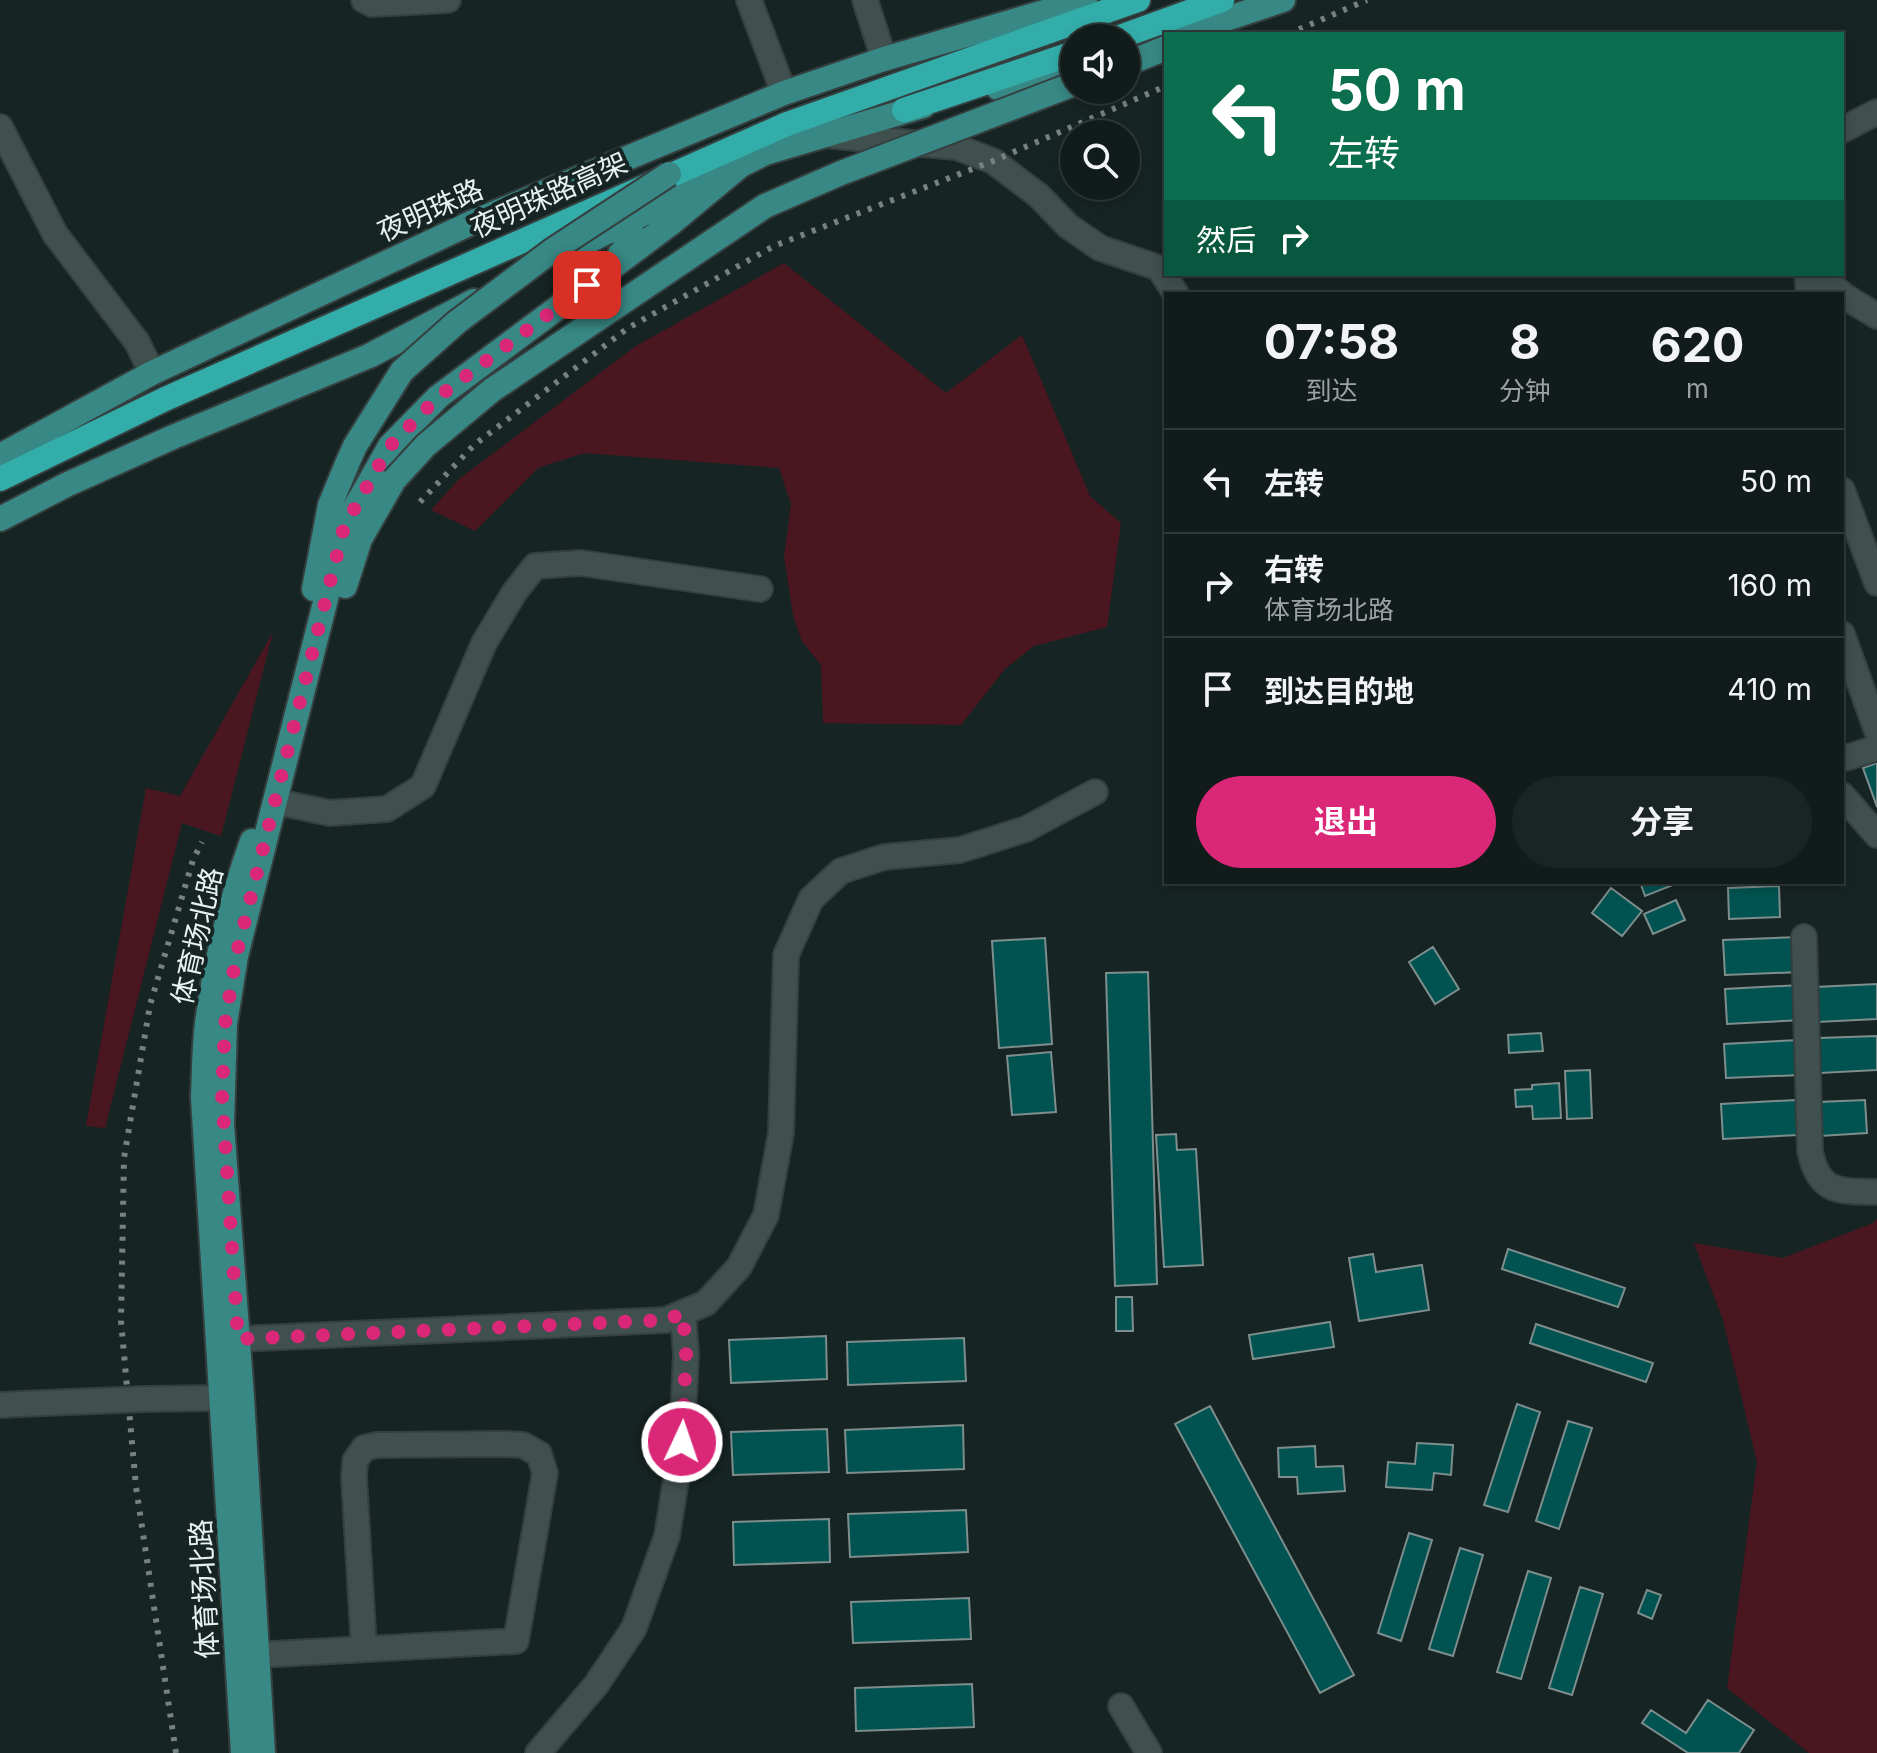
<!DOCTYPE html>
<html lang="zh">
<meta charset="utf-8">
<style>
:root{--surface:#101b1a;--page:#192423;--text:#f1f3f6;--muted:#9ca1a2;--line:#303939;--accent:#db2777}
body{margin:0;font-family:Inter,"Noto Sans SC",sans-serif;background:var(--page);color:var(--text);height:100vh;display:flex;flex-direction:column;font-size:30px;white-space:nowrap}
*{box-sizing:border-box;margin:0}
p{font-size:26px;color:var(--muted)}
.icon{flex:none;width:44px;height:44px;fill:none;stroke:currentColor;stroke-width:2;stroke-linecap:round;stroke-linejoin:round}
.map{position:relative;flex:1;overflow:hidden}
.details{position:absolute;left:1164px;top:292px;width:680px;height:592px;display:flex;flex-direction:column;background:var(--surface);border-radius:0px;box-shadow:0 4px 12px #0003,0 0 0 2px var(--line)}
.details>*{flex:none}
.banner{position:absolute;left:1164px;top:32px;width:680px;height:244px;border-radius:0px;box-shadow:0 4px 12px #0003,0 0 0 2px var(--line);background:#0b6e4f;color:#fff;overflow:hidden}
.tools{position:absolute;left:1060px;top:24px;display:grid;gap:16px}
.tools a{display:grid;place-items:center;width:80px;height:80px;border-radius:50%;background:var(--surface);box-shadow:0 4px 12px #0003,0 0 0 2px var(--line);font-size:40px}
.pin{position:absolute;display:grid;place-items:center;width:68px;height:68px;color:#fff;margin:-34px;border-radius:16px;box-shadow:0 4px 12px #0006}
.me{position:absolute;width:88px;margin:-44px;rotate:3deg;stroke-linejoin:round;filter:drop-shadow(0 0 6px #0008)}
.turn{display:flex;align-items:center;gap:28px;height:168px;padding:0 32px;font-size:36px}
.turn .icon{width:104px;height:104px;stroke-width:2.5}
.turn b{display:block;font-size:56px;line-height:68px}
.then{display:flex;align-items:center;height:76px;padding:0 32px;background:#0003;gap:16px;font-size:30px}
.eta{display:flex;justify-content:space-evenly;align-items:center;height:136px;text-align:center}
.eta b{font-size:48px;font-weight:700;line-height:56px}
.button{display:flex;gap:16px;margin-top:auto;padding:16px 32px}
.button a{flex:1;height:92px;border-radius:48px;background:var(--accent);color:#fff;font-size:32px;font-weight:700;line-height:92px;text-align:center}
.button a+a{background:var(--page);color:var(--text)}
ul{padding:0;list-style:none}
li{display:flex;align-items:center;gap:24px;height:104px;padding:0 32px;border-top:2px solid var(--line)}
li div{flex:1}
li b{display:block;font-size:30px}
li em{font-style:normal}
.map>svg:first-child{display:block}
</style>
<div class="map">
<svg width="1877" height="1753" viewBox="0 0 1877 1753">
<rect width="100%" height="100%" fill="#162423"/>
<path fill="#4a1720" d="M 784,263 L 946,393 L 1022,335 L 1090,496 L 1121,523 L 1107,627 L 1034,646 L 1005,669 L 961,725 L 823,723 L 821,665 L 802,641 L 793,615 L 784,557 L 791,504 L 779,468 L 584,453 L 538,468 L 475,531 L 431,510 L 459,479 L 636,346 Z
M 273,632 L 221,836 L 182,823 L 105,1128 L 86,1126 L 146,788 L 180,796 Z
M 1877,1219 L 1877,1753 L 1809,1753 L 1727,1688 L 1757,1462 L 1723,1320 L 1694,1243 L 1783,1258 L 1873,1223 Z"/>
<path fill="#005351" stroke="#7d8e8d" stroke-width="2" d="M 1877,763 L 1877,807 L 1863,768 Z
M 1640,882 L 1672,882 L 1673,885 L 1645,896 Z
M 1779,886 L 1780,917 L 1729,919 L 1728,888 Z
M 1611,888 L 1642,911 L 1622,936 L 1592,913 Z
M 1676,900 L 1685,920 L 1653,934 L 1644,914 Z
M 1798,937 L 1800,972 L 1725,975 L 1723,940 Z
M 1045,938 L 1052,1044 L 999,1048 L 992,941 Z
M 1433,947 L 1459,989 L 1435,1004 L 1409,962 Z
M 1148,972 L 1157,1284 L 1115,1286 L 1106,973 Z
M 1877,984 L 1877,1019 L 1817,1022 L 1815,987 Z
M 1800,985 L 1802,1020 L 1727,1024 L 1725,989 Z
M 1541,1033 L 1543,1051 L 1509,1053 L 1508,1035 Z
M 1877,1036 L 1877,1070 L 1820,1073 L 1819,1038 Z
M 1799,1040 L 1801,1075 L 1726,1078 L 1724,1044 Z
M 1051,1052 L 1056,1112 L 1012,1115 L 1007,1056 Z
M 1590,1070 L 1592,1118 L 1567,1119 L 1565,1071 Z
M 1559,1083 L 1561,1118 L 1533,1119 L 1532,1106 L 1516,1107 L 1515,1090 L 1532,1089 L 1532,1085 Z
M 1796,1100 L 1798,1135 L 1723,1139 L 1721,1104 Z
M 1865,1100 L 1867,1133 L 1820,1136 L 1818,1102 Z
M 1176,1134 L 1177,1150 L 1196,1149 L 1203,1265 L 1164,1267 L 1156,1135 Z
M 1508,1249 L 1625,1288 L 1618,1307 L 1502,1269 Z
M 1373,1254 L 1376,1272 L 1422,1265 L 1429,1310 L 1359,1321 L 1349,1258 Z
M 1116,1297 L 1132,1297 L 1133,1331 L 1116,1331 Z
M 1330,1322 L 1334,1347 L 1253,1359 L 1249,1335 Z
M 1536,1324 L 1653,1363 L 1646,1382 L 1530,1343 Z
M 826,1336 L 827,1379 L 731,1383 L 729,1340 Z
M 964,1338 L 966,1381 L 848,1385 L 847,1342 Z
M 1517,1404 L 1540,1412 L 1508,1512 L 1484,1505 Z
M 1210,1406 L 1354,1675 L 1320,1693 L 1175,1424 Z
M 1568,1421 L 1592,1428 L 1559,1529 L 1536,1521 Z
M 963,1425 L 964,1469 L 847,1473 L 845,1430 Z
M 827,1429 L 829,1472 L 733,1475 L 731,1432 Z
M 1417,1443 L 1453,1445 L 1451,1475 L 1434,1473 L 1432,1490 L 1386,1487 L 1388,1462 L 1415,1464 Z
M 1315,1446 L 1316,1467 L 1343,1466 L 1345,1491 L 1298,1494 L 1297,1477 L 1279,1477 L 1278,1448 Z
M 966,1510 L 968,1552 L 850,1557 L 848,1514 Z
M 829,1519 L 830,1562 L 734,1565 L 733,1522 Z
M 1409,1533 L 1432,1540 L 1401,1641 L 1378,1633 Z
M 1460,1548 L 1483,1555 L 1453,1656 L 1429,1649 Z
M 1528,1571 L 1551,1578 L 1521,1679 L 1497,1672 Z
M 1580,1587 L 1603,1594 L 1572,1695 L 1549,1688 Z
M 1647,1590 L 1661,1595 L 1652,1619 L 1638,1613 Z
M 969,1598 L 971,1639 L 853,1643 L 851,1602 Z
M 972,1684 L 974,1727 L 856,1731 L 855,1688 Z
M 1708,1700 L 1754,1730 L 1739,1753 L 1688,1753 L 1642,1723 L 1651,1710 L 1686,1733 Z"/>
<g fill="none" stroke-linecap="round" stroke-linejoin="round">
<defs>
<path id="minor" d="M 364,0 L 372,4 L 448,0
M 749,0 L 784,93
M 865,0 L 884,59
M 0,127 L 55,234 L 137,342 L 152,373
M 1842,130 L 1877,112
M 824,135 L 956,147 L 993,161 L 1039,196 L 1068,226 L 1100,248 L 1159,268 L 1176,294
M 1807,274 L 1809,294
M 1818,274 L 1844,296 L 1877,316
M 1842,490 L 1877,583
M 1842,634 L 1877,731
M 1842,759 L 1877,748
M 1842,795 L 1877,835
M 277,802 L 330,813 L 387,809 L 423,786 L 484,643 L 514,593 L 535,566 L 581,563 L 760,589
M 1804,937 L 1810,1151 C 1819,1194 1839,1191 1877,1192
M 238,1339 L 666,1320 L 706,1303 L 739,1267 L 766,1215 L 781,1133 L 786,955 L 811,899 L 841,871 L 884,857 L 960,850 L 1026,829 L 1095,792
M 145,1399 L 223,1398
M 0,1405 L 43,1403
M 238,1656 L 516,1641 L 545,1473 L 539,1454 L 523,1445 L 503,1444 L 377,1445 L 364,1448 L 355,1461 L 354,1478 L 364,1649
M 1121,1706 L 1149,1753
M 538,1753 L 596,1685 L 634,1628 L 667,1536 L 682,1442 L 686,1354 L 683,1313"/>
<path id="major" d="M 1182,34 L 1283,0
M 1126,64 L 1166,48
M 998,88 L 1074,70
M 609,230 L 627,231 L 636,238 L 620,254
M 563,254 L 765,153 L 923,106
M 0,456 L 152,373 L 473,222 L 784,93 L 884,59 L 1085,0
M 0,519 L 68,484 L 173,437 L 369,356 L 474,301
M 345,586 L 360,539 L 394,480
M 314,589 L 330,505 L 347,464
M 243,1753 L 203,1098 C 204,1073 204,1048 207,1023 C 215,961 231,900 252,841
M 263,1753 L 242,1397 L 222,1124 L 225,1024 L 236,956 L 344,527 L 390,446 L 438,397 L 670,224 L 741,165"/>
<path id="highway" d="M 1117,38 L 1222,0
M 904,110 L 1074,53
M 0,479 L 165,399 L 787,124 L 1138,0"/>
</defs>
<use href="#minor" stroke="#353f3f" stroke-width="28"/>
<use href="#major" stroke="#353f3f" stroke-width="28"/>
<use href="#highway" stroke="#353f3f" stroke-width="28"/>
<use href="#minor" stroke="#40504f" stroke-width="24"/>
<use href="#major" stroke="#388885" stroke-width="24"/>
<use href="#highway" stroke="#32ada9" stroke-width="24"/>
<path stroke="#768180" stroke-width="6" stroke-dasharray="4 8" stroke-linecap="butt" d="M 1288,34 L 1367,0
M 420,502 L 474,445 L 628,328 L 774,246 L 993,161 L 1166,86
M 176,1753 L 136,1487 L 121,1321 L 124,1158 L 150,1005 L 193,860 L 202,842"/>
<defs>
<path id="minor-bridge" d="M 43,1403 L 145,1399"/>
<path id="major-bridge" d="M 347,464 L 355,446 L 402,371 L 457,322 L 553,250 L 669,174
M 394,480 L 426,445 L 492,390 L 765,206 L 841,173 L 1074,84"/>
</defs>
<use href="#minor-bridge" stroke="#353f3f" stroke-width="28" stroke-linecap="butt"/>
<use href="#major-bridge" stroke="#353f3f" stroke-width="28" stroke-linecap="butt"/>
<use href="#minor-bridge" stroke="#40504f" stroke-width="24"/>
<use href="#major-bridge" stroke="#388885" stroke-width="24"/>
</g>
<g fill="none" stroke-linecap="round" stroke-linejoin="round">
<path stroke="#db2777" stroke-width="14" stroke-dasharray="0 25.2" d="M 587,285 L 438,397 L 390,446 L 344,527 L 236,956 L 225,1024 L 222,1095 L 238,1339 L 666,1320 L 683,1313 L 686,1354 L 682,1442"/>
</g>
<g text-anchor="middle" stroke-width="8" stroke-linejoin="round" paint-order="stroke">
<g font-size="28" fill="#e8f1f0" stroke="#162423">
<text transform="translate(549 195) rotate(-24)" y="10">夜明珠路高架</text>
<text transform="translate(430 210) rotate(-24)" y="10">夜明珠路</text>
<text transform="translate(197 936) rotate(-77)" y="10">体育场北路</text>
<text transform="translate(204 1589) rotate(-93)" y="10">体育场北路</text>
</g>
</g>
</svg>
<div class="tools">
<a><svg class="icon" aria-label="sound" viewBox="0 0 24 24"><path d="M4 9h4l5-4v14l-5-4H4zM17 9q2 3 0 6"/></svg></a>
<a><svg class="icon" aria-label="search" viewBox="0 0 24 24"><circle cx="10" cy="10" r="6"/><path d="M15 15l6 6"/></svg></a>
</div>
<div class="pin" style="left:587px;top:285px;background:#d93025"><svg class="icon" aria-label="arrive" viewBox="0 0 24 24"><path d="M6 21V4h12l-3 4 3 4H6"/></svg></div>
<svg class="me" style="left:682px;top:1442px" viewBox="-20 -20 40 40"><circle r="17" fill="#db2777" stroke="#fff" stroke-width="3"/><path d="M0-11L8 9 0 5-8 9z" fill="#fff"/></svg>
<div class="banner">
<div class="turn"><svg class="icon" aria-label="left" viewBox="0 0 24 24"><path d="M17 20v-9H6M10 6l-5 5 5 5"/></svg><div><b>50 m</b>左转</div></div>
<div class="then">然后<svg class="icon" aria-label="right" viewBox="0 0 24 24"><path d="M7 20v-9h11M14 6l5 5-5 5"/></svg></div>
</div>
<section class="details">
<div class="eta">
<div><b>07:58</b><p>到达</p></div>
<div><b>8</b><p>分钟</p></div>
<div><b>620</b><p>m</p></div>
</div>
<ul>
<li><svg class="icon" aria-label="left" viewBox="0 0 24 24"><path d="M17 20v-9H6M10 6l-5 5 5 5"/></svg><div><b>左转</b></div><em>50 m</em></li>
<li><svg class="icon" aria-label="right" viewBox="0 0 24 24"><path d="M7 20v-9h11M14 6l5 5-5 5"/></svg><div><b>右转</b><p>体育场北路</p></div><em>160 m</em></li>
<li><svg class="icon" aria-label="arrive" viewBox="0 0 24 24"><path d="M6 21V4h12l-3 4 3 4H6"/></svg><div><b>到达目的地</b></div><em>410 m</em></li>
</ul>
<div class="button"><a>退出</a><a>分享</a></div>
</section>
</div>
